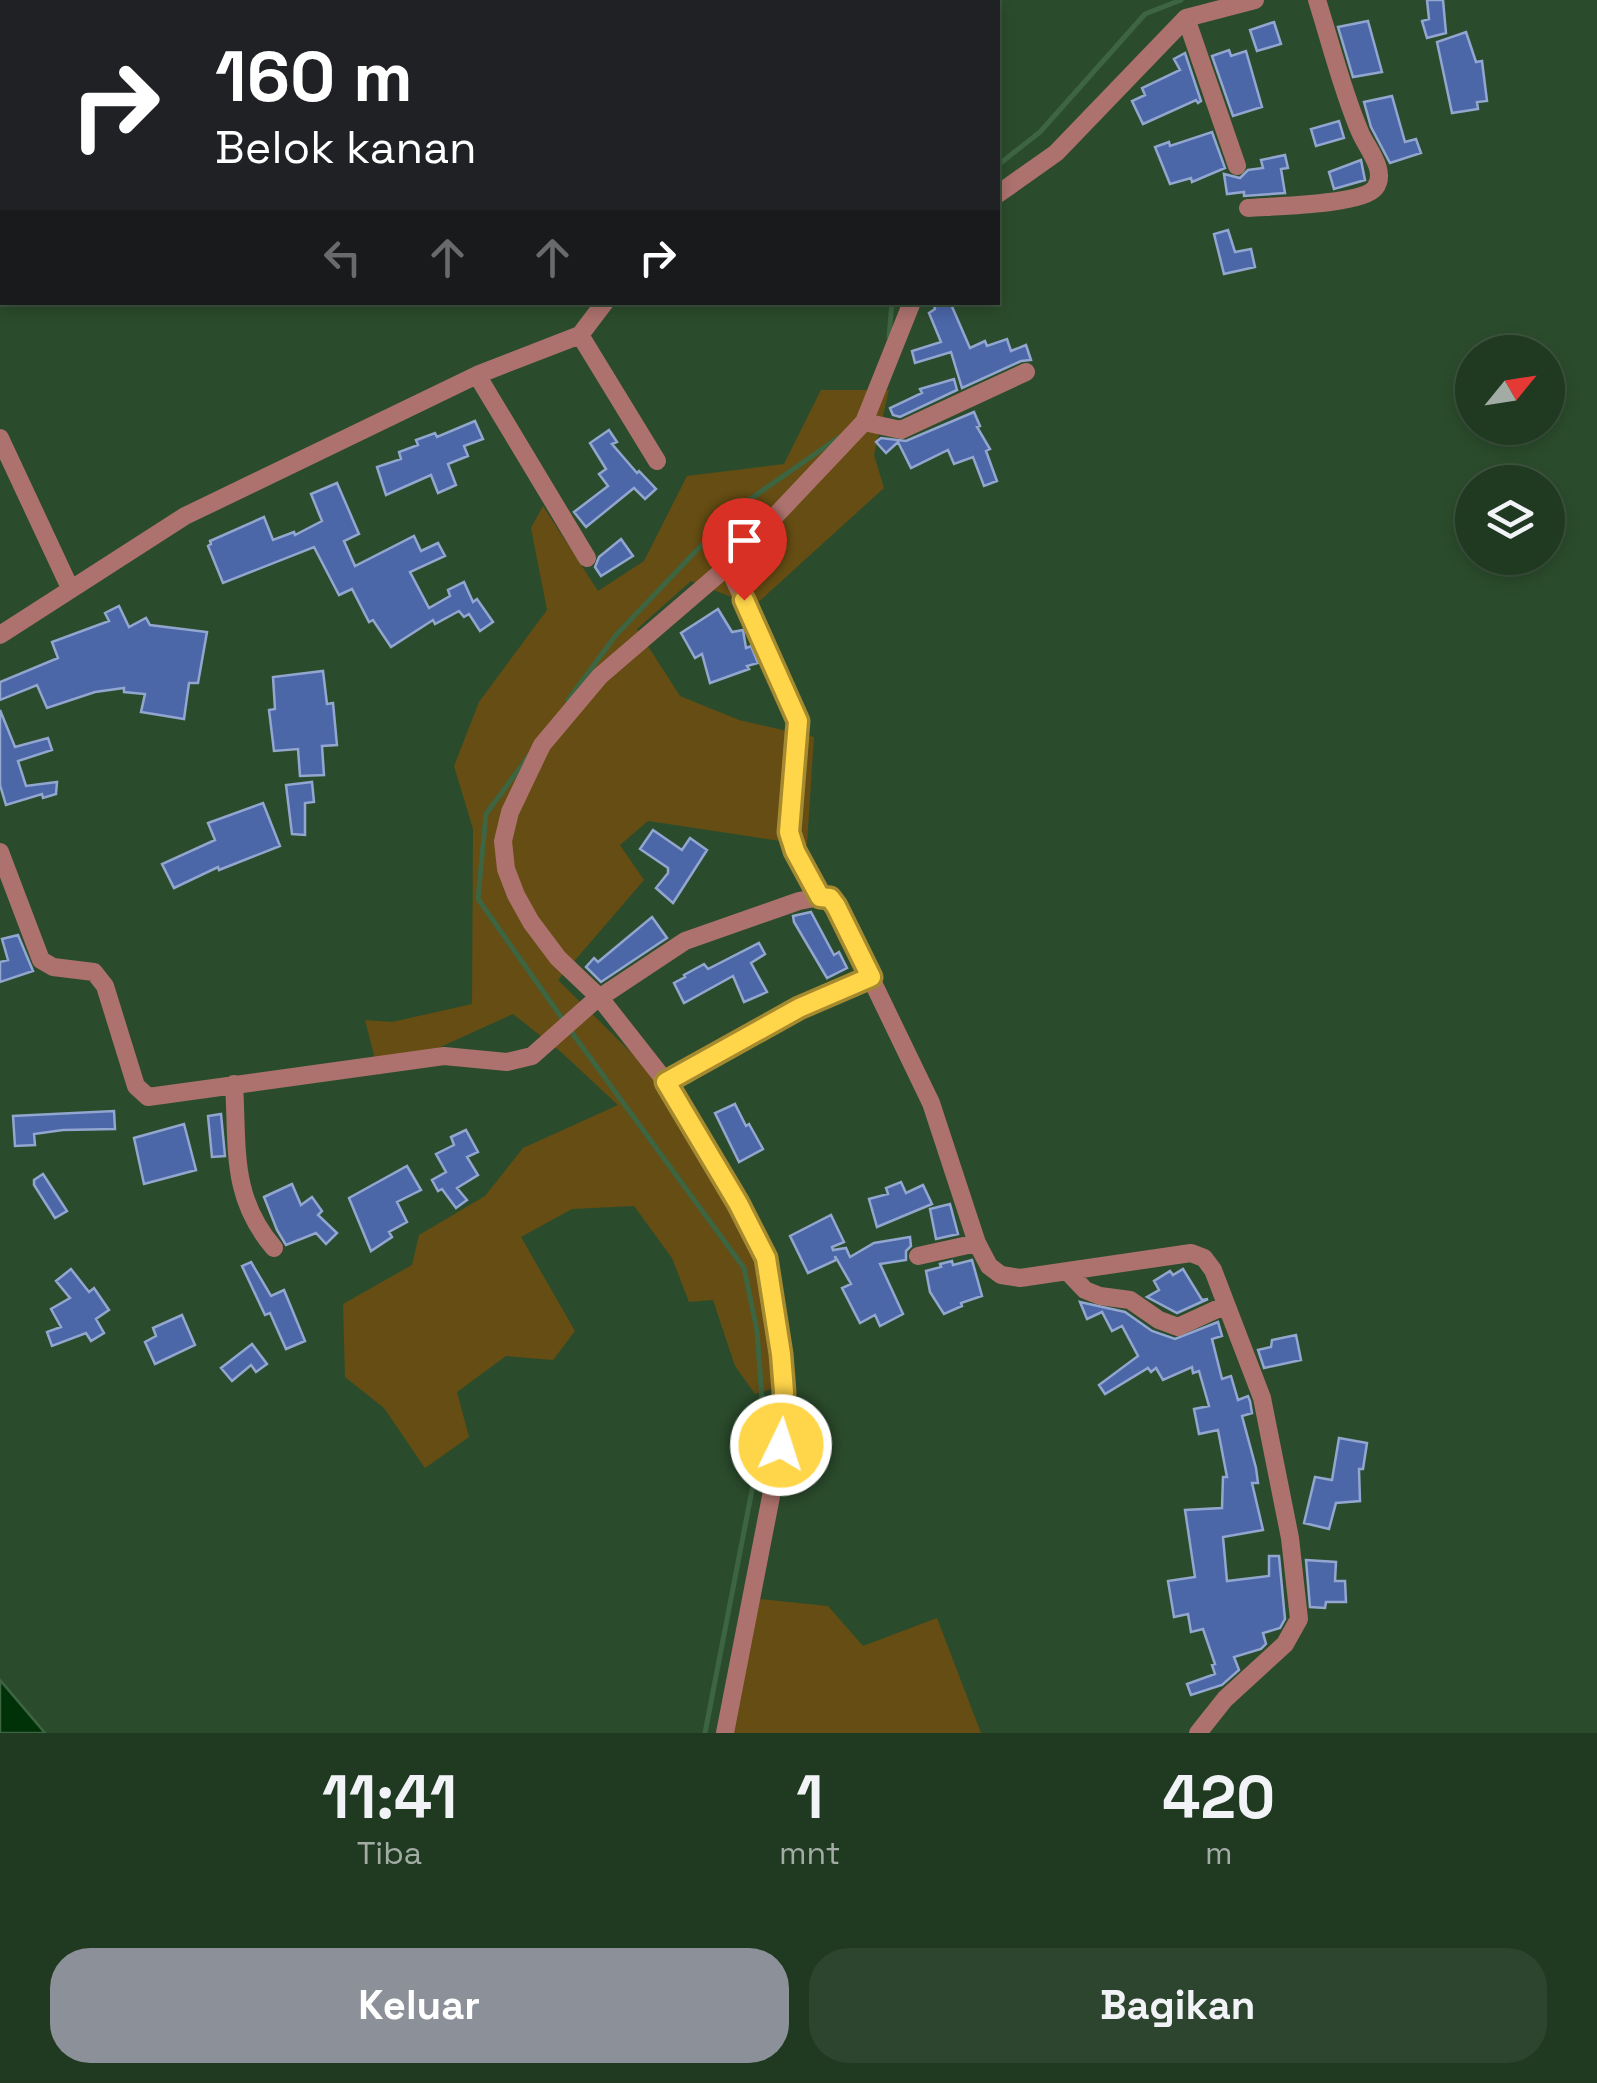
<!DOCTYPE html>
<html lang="id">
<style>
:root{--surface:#203921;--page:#2d442e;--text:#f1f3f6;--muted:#a2aca5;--line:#3d533f;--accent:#8c9099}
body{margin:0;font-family:"Space Grotesk",sans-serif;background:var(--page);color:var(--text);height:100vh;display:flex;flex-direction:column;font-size:38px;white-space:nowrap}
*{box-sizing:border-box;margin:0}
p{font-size:32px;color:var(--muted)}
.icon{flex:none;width:55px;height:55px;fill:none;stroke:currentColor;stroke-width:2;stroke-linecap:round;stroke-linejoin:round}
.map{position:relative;height:1733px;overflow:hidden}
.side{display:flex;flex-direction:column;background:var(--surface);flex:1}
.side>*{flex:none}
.guide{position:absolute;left:0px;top:0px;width:1000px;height:305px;box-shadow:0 5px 15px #0003,0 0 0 2px var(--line);background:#202124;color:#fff;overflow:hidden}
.needle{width:65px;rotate:60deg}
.fabs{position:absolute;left:1455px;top:335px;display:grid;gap:20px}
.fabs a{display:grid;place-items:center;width:110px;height:110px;border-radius:50%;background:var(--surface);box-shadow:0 5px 15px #0003,0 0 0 2px var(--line);font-size:50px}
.pin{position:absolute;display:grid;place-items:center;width:85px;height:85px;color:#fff;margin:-102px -42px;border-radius:50% 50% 50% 0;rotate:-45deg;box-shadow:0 0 10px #0007}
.pin .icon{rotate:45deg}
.me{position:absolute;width:110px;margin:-55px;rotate:4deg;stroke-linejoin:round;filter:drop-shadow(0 0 8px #0008)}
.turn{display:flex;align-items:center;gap:35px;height:210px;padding:0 50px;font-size:45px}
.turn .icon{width:130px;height:130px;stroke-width:2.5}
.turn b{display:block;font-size:70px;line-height:85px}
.lanes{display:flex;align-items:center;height:95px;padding:0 50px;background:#0003;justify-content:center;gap:50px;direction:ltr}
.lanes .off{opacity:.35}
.eta{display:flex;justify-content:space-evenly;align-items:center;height:170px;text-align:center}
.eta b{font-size:60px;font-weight:700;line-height:70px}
.action{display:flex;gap:20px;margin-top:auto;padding:20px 50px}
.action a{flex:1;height:115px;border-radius:40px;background:var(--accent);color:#fff;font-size:40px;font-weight:700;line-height:115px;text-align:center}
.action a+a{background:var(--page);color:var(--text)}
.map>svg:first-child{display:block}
</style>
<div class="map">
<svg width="1597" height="1733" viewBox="0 0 1597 1733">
<rect width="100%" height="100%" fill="#2b4c2c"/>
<path fill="#654d13" d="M 821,390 L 889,390 L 874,455 L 884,488 L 754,606 L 691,581 L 637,629 L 680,696 L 739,720 L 814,737 L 807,845 L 648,821 L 620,845 L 644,880 L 558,980 L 697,1118 L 781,1300 L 793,1383 L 755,1394 L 735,1366 L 713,1300 L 689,1302 L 672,1258 L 634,1206 L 572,1209 L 521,1237 L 575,1331 L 553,1360 L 506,1356 L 457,1392 L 469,1437 L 425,1468 L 384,1408 L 345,1377 L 343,1304 L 412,1265 L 419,1235 L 485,1196 L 523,1148 L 618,1105 L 561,1052 L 513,1014 L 379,1075 L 365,1020 L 392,1022 L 472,1004 L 473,829 L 454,766 L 479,702 L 547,610 L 531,528 L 543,506 L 598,591 L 644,561 L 687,476 L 784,464 Z
M 759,1599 L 828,1606 L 863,1646 L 937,1618 L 981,1733 L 731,1733 Z"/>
<path fill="#003207" stroke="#3d6542" stroke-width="2.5" d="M 0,1680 L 45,1733 L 0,1733 Z"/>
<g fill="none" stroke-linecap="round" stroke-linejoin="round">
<path stroke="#3d6542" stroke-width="5" d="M 998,165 L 1040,132 L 1145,14 L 1181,0
M 889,337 L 892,302
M 568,700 L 616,635 L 736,509 L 838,438
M 530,754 L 486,814 L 478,899 L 564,1021
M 570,1030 L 744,1268 L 757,1331 L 764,1428 L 705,1733"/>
</g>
<path fill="#4b67a8" stroke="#92a6cf" stroke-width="2.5" d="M 1427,0 L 1443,0 L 1446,33 L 1427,38 L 1422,21 L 1429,19 Z
M 1368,21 L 1382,72 L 1353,77 L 1338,27 Z
M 1274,22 L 1281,44 L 1257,51 L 1250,30 Z
M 1466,32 L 1476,62 L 1482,61 L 1487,101 L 1477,102 L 1478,109 L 1452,113 L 1437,42 Z
M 1229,50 L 1231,56 L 1246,51 L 1262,107 L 1233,116 L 1212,56 Z
M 1185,53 L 1201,101 L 1198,103 L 1196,100 L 1143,124 L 1132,101 L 1145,95 L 1142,88 L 1180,70 L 1174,59 Z
M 1392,96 L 1405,142 L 1416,139 L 1421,153 L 1390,163 L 1371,127 L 1364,102 Z
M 1339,121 L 1344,138 L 1316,146 L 1311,129 Z
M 1212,132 L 1225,168 L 1192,182 L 1191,178 L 1170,184 L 1155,147 L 1169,142 L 1170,146 Z
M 1285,155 L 1288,168 L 1281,169 L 1285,193 L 1244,196 L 1244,192 L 1227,194 L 1224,174 L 1240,178 L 1248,170 L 1263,168 L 1261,160 Z
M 1361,160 L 1365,180 L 1334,189 L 1329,172 Z
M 1228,230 L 1235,252 L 1251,249 L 1255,267 L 1224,274 L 1214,234 Z
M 933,302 L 950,302 L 970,348 L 985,341 L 987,346 L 1007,339 L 1011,351 L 1026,345 L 1031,360 L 1021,361 L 962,388 L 951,352 L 915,363 L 912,351 L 941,342 L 929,313 L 935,309 Z
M 954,379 L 957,390 L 900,417 L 893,415 L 890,408 L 922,393 L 920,389 Z
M 974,412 L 980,426 L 977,427 L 990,449 L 986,451 L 997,481 L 984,486 L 973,457 L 954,464 L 948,450 L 911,468 L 898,442 L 886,453 L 876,442 L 881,438 L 906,441 Z
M 475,421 L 483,439 L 464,446 L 468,456 L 448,464 L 456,485 L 438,493 L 431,475 L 386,495 L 377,467 L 401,459 L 399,452 L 418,445 L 416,440 L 435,433 L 437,437 Z
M 609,430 L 617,442 L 612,444 L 637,473 L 639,471 L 656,489 L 645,499 L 634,488 L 586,527 L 574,512 L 608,486 L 599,474 L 606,469 L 590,443 Z
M 337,483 L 359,534 L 344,541 L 355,566 L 414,536 L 421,551 L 438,543 L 445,556 L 410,572 L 429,608 L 450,596 L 448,590 L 464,582 L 473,602 L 477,599 L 493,622 L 480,631 L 469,614 L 464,617 L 459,611 L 435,624 L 433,620 L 391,647 L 373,620 L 369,622 L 352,589 L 339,595 L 314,547 L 223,583 L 208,546 L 211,544 L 210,541 L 264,517 L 273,540 L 294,532 L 295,535 L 322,521 L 311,494 Z
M 621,539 L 633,556 L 601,576 L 595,567 L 599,557 Z
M 119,606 L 129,627 L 146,618 L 150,625 L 207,632 L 198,683 L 189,683 L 184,719 L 141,712 L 145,694 L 124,692 L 124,688 L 95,692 L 47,708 L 37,685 L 0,700 L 0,682 L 58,658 L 52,642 L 109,621 L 105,613 Z
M 718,609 L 732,632 L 743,630 L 746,648 L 751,646 L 758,663 L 747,666 L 749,669 L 710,683 L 702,654 L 695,658 L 681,633 Z
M 323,671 L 327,704 L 333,703 L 337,745 L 322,746 L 324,775 L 300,776 L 298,749 L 274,751 L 269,710 L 275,709 L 273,677 Z
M 0,710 L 15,747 L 48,738 L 52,750 L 18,761 L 26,786 L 57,782 L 56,794 L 43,798 L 42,794 L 6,805 L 0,785 Z
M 312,782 L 314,802 L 305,803 L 305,835 L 292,834 L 286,785 Z
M 263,803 L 280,846 L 219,870 L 218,867 L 174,888 L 162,864 L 215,840 L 208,823 Z
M 653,830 L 682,850 L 690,838 L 707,850 L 673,903 L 656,888 L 668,873 L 668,868 L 640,849 Z
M 811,912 L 834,955 L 839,952 L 847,968 L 827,978 L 794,922 L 793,916 Z
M 652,917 L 667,938 L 601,982 L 586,967 L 594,958 L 598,962 Z
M 18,935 L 33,971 L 0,982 L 0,962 L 8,960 L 2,939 Z
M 759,943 L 765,954 L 751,963 L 767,992 L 744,1002 L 733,976 L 684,1003 L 674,983 L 685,977 L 684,975 L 704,964 L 708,969 Z
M 735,1104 L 746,1126 L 749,1124 L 763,1149 L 739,1162 L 715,1113 Z
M 114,1111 L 115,1129 L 63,1130 L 34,1134 L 35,1145 L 15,1146 L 13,1116 Z
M 221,1114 L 225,1156 L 212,1157 L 208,1116 Z
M 184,1124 L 196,1170 L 144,1184 L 134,1138 Z
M 466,1130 L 478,1152 L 467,1157 L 478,1175 L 457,1188 L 467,1200 L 456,1208 L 442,1189 L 438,1191 L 432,1180 L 446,1172 L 436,1154 L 454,1145 L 451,1137 Z
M 407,1166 L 421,1190 L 397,1202 L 407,1222 L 389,1232 L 392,1237 L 371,1251 L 349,1198 Z
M 43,1174 L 67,1211 L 55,1218 L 34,1185 L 34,1180 Z
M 901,1182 L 906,1193 L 923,1185 L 932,1204 L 877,1227 L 869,1199 L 888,1194 L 886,1188 Z
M 292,1184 L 301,1205 L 312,1197 L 322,1211 L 318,1215 L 337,1233 L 326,1244 L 316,1233 L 286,1245 L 277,1230 L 264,1197 Z
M 950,1204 L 958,1234 L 936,1239 L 930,1209 Z
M 831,1215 L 844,1242 L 832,1247 L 833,1250 L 846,1248 L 850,1257 L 874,1243 L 910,1237 L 911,1246 L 906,1251 L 906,1260 L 880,1264 L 903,1314 L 880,1326 L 875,1315 L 860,1323 L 842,1288 L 851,1284 L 835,1256 L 836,1260 L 808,1273 L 790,1236 Z
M 972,1260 L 982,1296 L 961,1303 L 962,1306 L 944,1314 L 930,1292 L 926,1271 L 941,1267 L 940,1264 L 952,1261 L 953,1265 Z
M 251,1262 L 271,1296 L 284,1290 L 305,1341 L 286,1349 L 270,1313 L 265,1315 L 242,1266 Z
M 71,1269 L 89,1292 L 94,1288 L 109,1310 L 96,1319 L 104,1333 L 91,1341 L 86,1333 L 52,1346 L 47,1332 L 61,1327 L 51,1309 L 70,1298 L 56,1281 Z
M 1183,1269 L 1202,1300 L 1208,1299 L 1177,1313 L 1147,1297 L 1159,1290 L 1154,1281 L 1170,1271 L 1173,1275 Z
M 1080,1302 L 1125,1312 L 1152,1331 L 1175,1339 L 1218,1322 L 1222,1336 L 1212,1339 L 1222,1379 L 1231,1376 L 1238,1400 L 1248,1396 L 1250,1401 L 1252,1413 L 1242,1416 L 1256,1468 L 1258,1483 L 1252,1483 L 1263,1530 L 1223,1537 L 1227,1581 L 1269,1576 L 1269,1556 L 1279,1556 L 1285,1619 L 1280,1628 L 1263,1633 L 1266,1644 L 1261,1649 L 1234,1657 L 1239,1670 L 1222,1685 L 1191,1695 L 1187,1684 L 1215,1674 L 1212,1665 L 1215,1664 L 1203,1629 L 1191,1632 L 1188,1614 L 1174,1617 L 1168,1581 L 1195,1577 L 1185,1510 L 1222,1508 L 1223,1477 L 1227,1477 L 1218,1430 L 1199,1434 L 1194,1409 L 1209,1406 L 1199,1371 L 1193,1373 L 1192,1367 L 1163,1380 L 1156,1368 L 1151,1372 L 1148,1368 L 1105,1394 L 1099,1385 L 1138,1356 L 1122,1326 L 1112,1331 L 1102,1312 L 1087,1319 Z
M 182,1315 L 195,1345 L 155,1364 L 145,1342 L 156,1336 L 153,1328 Z
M 1296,1335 L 1301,1360 L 1264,1368 L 1258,1350 L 1271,1347 L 1272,1340 Z
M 252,1344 L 267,1364 L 256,1372 L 251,1365 L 232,1381 L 221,1368 Z
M 1339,1438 L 1367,1443 L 1363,1469 L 1359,1469 L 1360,1501 L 1336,1503 L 1329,1529 L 1304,1523 L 1315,1477 L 1332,1480 Z
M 1306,1560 L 1336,1562 L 1335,1581 L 1345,1581 L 1346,1602 L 1326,1602 L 1325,1608 L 1310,1607 Z"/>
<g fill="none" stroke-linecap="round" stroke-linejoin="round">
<path stroke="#ad726d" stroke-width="18" d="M 977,2 L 980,0
M 1186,18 L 1237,166
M 998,194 L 1056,153 L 1186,18 L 1255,0
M 1248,208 C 1272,206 1362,205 1375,188 C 1388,171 1366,147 1360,132 C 1342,90 1331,44 1317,0
M 580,335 L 657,461
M 477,375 L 587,558
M 864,422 L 901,430 L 1026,372
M 0,438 L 70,588
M 728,566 L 798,721 L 789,832 L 795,851 L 820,897
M 0,635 L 185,516 L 477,375 L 580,335 L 605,302
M 0,852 L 41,960 L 53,967 L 94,972 L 105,986 L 136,1086 L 148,1097 L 444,1056 L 507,1062 L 532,1056 L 593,1002 L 685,941 L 799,901 L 820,897 L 830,899 L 836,906 L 931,1103 L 977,1243 L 989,1266 L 1001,1275 L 1020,1278 L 1191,1253 L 1204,1258 L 1213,1270 L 1262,1398 L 1290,1538 L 1299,1619 L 1285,1644 L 1225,1699 L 1198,1733
M 666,1082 L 799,1008 L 871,977
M 234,1084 C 238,1148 230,1197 274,1248
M 918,1256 L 977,1243
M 1067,1271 L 1085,1290 L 1100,1296 L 1130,1300 L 1159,1320 L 1178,1327 L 1226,1305
M 725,1733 L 781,1445 L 784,1392 L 781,1354 L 766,1258 L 739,1203 L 666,1082 L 600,998 L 558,958 L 531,922 L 516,895 L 506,869 L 503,841 L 510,812 L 542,745 L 600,676 L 728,566 L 864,422 L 912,302"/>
</g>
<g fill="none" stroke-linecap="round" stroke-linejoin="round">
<defs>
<path id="route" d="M 744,600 L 798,721 L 789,832 L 795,851 L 820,897 L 830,898 L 836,906 L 871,977 L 799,1008 L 666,1082 L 738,1203 L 766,1258 L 781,1354 L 784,1392 L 781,1445"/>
</defs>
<use href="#route" stroke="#a68a30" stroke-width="25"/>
<use href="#route" stroke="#ffd54a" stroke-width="18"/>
</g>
</svg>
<div class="fabs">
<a><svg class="needle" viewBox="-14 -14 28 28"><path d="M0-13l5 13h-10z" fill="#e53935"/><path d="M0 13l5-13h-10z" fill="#a2aca5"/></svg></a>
<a><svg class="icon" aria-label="layers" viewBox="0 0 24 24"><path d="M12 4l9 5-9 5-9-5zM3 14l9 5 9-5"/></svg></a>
</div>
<div class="pin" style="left:744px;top:600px;background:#d93025"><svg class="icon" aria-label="arrive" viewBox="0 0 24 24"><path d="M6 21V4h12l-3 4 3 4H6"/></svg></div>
<svg class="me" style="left:781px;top:1445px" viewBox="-20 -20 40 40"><circle r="17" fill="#ffd54a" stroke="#fff" stroke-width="3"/><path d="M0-11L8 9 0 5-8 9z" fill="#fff"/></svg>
<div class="guide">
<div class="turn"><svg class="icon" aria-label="right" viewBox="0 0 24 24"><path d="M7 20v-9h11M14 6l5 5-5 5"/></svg><div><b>160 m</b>Belok kanan</div></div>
<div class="lanes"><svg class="icon off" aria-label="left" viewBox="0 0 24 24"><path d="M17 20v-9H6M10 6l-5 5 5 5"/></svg><svg class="icon off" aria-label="ahead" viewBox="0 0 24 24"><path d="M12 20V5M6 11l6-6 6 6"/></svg><svg class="icon off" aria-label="ahead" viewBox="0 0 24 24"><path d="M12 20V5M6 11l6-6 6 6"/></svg><svg class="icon" aria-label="right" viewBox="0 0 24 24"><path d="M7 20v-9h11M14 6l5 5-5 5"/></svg></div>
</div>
</div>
<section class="side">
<div class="eta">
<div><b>11:41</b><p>Tiba</p></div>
<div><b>1</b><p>mnt</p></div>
<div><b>420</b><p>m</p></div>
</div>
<div class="action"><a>Keluar</a><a>Bagikan</a></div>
</section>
